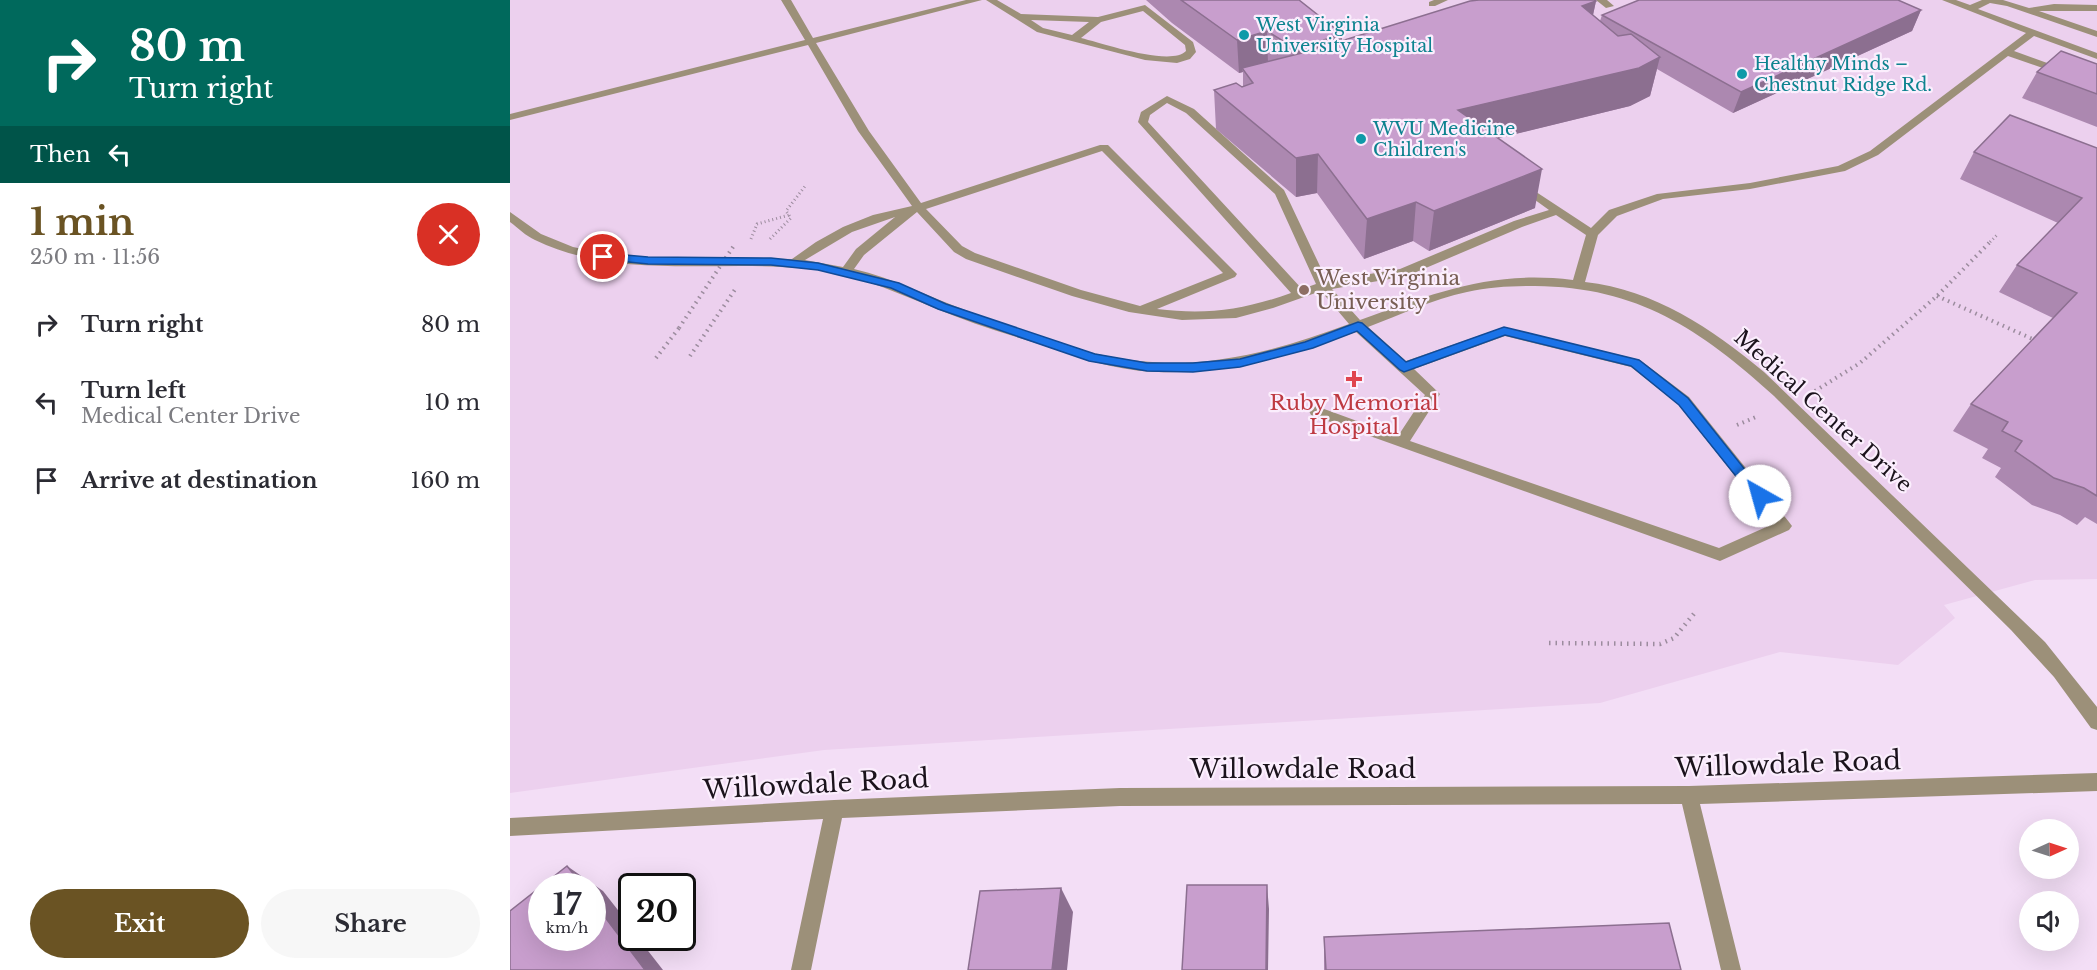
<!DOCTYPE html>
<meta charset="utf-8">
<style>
:root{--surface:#fff;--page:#f7f7f7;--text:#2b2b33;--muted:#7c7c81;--accent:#6a5323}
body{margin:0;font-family:"Libre Baskerville",serif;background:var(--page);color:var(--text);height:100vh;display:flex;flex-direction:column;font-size:22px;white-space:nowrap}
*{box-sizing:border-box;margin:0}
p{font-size:20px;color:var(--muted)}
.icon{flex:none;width:33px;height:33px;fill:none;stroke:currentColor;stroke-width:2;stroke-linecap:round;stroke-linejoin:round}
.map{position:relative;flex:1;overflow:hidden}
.side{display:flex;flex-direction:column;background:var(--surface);width:510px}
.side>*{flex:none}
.guide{background:#00695c;color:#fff;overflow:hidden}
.needle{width:39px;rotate:87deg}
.buttons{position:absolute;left:1509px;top:819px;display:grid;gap:12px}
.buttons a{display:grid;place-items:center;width:60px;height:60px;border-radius:50%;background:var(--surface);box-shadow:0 6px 24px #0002;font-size:30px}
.speed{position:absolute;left:18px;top:873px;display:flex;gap:12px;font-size:30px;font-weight:700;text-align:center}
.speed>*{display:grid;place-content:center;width:78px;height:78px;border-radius:50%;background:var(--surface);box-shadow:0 6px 24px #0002;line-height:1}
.speed small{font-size:15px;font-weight:400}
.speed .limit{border:3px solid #111;border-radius:9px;background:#fff;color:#111}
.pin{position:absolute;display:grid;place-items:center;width:51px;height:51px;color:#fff;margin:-26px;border:3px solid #fff;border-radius:50%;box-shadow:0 2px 6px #0007}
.me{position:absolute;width:66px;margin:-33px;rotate:322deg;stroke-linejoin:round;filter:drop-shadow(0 0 4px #0008)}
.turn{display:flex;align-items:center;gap:21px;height:126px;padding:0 30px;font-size:27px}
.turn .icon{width:78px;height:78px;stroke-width:2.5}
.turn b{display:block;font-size:42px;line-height:51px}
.then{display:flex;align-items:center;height:57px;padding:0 30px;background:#0003;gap:12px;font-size:22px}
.round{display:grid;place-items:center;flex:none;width:63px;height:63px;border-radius:32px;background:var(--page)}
.headline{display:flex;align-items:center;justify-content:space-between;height:102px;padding:0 30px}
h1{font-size:36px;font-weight:800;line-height:45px;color:var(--accent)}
.button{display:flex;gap:12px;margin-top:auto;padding:12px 30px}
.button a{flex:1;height:69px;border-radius:36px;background:var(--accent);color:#fff;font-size:24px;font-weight:800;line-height:69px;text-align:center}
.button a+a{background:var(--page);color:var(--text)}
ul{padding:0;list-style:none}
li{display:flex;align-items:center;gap:18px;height:78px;padding:0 30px}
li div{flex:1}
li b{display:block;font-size:22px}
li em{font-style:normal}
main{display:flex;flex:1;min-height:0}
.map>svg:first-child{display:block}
</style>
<main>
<section class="side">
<div class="guide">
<div class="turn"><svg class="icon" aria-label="right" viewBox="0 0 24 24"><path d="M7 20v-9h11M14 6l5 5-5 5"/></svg><div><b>80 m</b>Turn right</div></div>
<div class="then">Then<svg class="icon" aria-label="left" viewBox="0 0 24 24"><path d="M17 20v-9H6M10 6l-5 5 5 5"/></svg></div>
</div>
<div class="headline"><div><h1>1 min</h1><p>250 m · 11:56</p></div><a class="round" style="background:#d93025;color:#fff"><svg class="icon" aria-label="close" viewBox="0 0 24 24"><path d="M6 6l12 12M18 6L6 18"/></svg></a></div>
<ul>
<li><svg class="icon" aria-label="right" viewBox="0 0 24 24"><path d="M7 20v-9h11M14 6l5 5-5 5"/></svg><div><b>Turn right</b></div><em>80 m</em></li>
<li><svg class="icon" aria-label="left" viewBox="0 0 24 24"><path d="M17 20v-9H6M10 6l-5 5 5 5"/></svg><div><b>Turn left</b><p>Medical Center Drive</p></div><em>10 m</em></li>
<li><svg class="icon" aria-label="arrive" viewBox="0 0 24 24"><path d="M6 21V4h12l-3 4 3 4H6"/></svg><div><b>Arrive at destination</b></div><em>160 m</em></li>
</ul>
<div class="button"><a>Exit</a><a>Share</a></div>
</section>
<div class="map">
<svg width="1587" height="970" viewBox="0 0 1587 970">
<rect width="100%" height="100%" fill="#f3def6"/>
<path fill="#ecd0ee" d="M 0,0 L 1587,0 L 1587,579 L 1525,580 L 1434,605 L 1445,618 L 1388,665 L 1270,652 L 1090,703 L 314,750 L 0,793 Z"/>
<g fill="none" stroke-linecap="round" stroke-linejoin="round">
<path stroke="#9c8c9e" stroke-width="3" stroke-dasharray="1 3" stroke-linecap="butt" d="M 241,239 L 247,224 L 279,215
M 260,239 L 281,218 L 276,211 L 296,185
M 1480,242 L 1487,235"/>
<path stroke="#9c8c9e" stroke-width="4" stroke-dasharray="1.5 4.5" stroke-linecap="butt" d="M 1427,296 L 1527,341
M 180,356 L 226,288
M 146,358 L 169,328
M 1305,391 L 1350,363 L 1427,296 L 1482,240
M 1227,425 L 1246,417"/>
<path stroke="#9c8c9e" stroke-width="4.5" stroke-dasharray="1.5 5" stroke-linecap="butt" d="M 1039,643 L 1150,644 L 1164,638 L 1187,610"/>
<path fill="#9c9079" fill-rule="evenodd" d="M 271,0 L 281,0 L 303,38 L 456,0 L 472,0 L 306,43 L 359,131 L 411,203 L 590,145 L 598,145 L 727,274 L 725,277 L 647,309 C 697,315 733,310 781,293 L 628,122 L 631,112 L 657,96 L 684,109 L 774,190 L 817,281 L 890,269 L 1004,221 L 1039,210 L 1007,187 L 1007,183 L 1011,182 L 1081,228 L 1099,210 L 1147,194 L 1240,183 L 1328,166 L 1360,151 L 1516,33 L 1432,0 L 1446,0 L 1460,5 L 1472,0 L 1493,0 L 1519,8 L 1544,4 L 1587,5 L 1587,11 L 1529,11 L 1587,31 L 1587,37 L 1497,6 L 1480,3 L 1468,9 L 1587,53 L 1587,59 L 1524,36 L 1504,51 L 1587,81 L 1587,87 L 1498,56 L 1368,155 L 1335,171 L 1240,189 L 1153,199 L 1107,216 L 1088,235 L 1075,282 C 1145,290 1201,328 1254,372 L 1535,642 L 1587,707 L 1587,730 L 1581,728 L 1544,677 L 1501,630 L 1264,396 C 1190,329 1128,287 1025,286 C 1002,286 979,287 957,292 C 923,299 890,315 858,327 L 896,361 L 994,327 L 1130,360 L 1179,397 L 1279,522 L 1282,526 L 1279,530 L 1210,561 L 801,415 L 799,411 L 806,406 L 888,436 L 915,395 L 846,332 C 780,356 714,374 643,372 C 604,370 566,357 529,344 C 493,333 457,322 422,307 C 390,294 359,280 325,273 C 227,254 119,285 25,240 C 16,236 8,228 0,222 L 0,212 L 31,234 L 63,247 L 97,254 L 136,257 L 282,259 L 306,242 L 333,227 L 363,215 L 402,206 L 348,131 L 298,45 L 0,120 L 0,114 L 295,40 ZM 657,103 L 676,113 L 765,194 L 806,284 L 792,289 L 638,122 L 640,115 ZM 592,151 L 713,273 L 630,306 L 571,290 L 465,253 L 452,246 L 416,209 ZM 407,212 L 444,252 L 456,259 L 562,296 L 619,312 L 672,320 L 726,318 L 763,308 L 811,291 L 839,324 C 772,349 702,369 630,361 C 574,356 508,330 455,310 C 417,296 383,278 344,269 L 354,255 ZM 1046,215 L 1076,235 L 1063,280 C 979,270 926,293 850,320 L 822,289 L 897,276 L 1012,227 ZM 385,217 L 346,249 L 333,267 L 295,260 L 342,232 ZM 995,336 L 1121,367 L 1169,405 L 1263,524 L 1209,548 L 900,441 L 930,394 L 904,369 Z
M 476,0 L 487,0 L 511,14 L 588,17 L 635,5 L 683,42 L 686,52 L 680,59 L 667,63 L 635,60 L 527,32 ZM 633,11 L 675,45 L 676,51 C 661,67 592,43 571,38 L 591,22 ZM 521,20 L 579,22 L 562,35 L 533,28 Z
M 924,0 L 938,0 L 925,6 L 919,6 L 919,2 Z
M 1086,0 L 1097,0 L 1104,6 L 1096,8 Z
M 1587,773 L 1587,791 L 1190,804 L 1231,970 L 1211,970 L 1172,804 L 610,806 L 332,818 L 301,970 L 281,970 L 313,819 L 0,836 L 0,818 L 324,800 L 610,788 L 1179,786 Z"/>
<path stroke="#9c8c9e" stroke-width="4" stroke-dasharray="1.5 4.5" stroke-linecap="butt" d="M 169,328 L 225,244"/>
</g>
<path fill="#ac88b0" d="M 636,0 L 789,0 L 832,34 L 832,41 L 1086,1 L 1083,15 L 1090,21 L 1092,15 L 1411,10 L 1402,31 L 1223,113 L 1147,69 L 1140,96 L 1120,106 L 988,138 L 1025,208 L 919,251 L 903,241 L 854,259 L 807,193 L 786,197 L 706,129 L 704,90 L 733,87 L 733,72 L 729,73 L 662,23 Z
M 1587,64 L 1587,127 L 1512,98 L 1527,72 Z
M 1587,148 L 1587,524 L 1575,517 L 1567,525 L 1550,515 L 1522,505 L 1485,477 L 1491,468 L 1472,458 L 1478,449 L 1443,431 L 1461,404 L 1543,318 L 1489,292 L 1507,265 L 1548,223 L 1450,179 L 1464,152 Z
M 814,937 L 1171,970 L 814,970 Z"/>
<path fill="#8c6f90" d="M 1086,1 L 1078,38 L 1072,6 Z
M 1411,10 L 1402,31 L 1223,113 L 1231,92 Z
M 757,31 L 758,64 L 732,68 L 733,72 L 729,73 L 727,40 Z
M 832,34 L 831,67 L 786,82 L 786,49 Z
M 1150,57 L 1140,96 L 1120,106 L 944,149 L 948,110 Z
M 808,154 L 807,193 L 786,197 L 786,158 Z
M 1032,169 L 1025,208 L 919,251 L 924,211 Z
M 906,202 L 903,241 L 854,259 L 857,219 Z
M 57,866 L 93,891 L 122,928 L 122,938 L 128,938 L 153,970 L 135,970 L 82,900 L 82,886 L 73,886 Z
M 757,885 L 759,909 L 758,970 L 756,970 Z
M 551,888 L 563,912 L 557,970 L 542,970 Z"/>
<path fill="#c89ecd" stroke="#8c6f90" stroke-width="1.5" d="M 671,0 L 789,0 L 832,34 L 786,49 L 757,31 L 727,40 Z
M 969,0 L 1085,0 L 1086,1 L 1072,6 L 1108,36 L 1121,34 L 1150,57 L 1129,68 L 948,110 L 1032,169 L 924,211 L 906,202 L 857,219 L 808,154 L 786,158 L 704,90 L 726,83 L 732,87 L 743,83 L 732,68 L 796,52 L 960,1 Z
M 1129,0 L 1388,0 L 1411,10 L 1231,92 L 1092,15 Z
M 1551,51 L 1587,64 L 1587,94 L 1527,72 Z
M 1500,115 L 1587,148 L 1587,496 L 1574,488 L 1544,478 L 1505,451 L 1512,441 L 1492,431 L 1498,422 L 1461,404 L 1567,293 L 1507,265 L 1572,198 L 1464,152 Z
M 57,866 L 73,886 L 32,886 L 32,938 L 82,938 L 82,900 L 135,970 L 0,970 L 0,911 Z
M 677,885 L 757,885 L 756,970 L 672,970 Z
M 551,888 L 542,970 L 458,970 L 470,891 Z
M 1159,923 L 1171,970 L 816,970 L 814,937 Z"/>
<path fill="#1a73e8" stroke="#114b97" stroke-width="1.5" d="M 93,253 L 138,257 L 261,258 L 308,263 L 389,283 L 436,304 L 585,354 L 637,363 L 683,363 L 730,359 L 795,342 L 848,322 L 852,323 L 896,362 L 994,327 L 1129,360 L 1178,398 L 1256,496 L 1254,500 L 1245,500 L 1169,405 L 1121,366 L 995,335 L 894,372 L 890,370 L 847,331 L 803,348 L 730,367 L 683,372 L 637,371 L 579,361 L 428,309 L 381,288 L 308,270 L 261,265 L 138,264 L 89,259 L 88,257 Z"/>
<g fill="#0f9aa8" stroke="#fbeefd" stroke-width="2">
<circle cx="734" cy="35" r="6"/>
<circle cx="1232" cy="74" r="6"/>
<circle cx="851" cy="139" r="6"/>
</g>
<circle fill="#8d6e63" stroke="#fbeefd" stroke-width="2" cx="794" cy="290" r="6"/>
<path fill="#e0444e" stroke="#fbeefd" stroke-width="2" d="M841 370h6v6h6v6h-6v6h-6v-6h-6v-6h6z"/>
<g text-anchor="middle" stroke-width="4.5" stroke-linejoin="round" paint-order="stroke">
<g font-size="18" fill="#0d838f" stroke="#fbeefd" text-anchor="start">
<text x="746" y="31">West Virginia<tspan x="746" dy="21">University Hospital</tspan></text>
<text x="1244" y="70">Healthy Minds –<tspan x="1244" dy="21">Chestnut Ridge Rd.</tspan></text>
<text x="863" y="135">WVU Medicine<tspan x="863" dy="21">Children's</tspan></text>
</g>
<g font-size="21" fill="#785e54" stroke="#fbeefd" text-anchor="start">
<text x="806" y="285">West Virginia<tspan x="806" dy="24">University</tspan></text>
</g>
<g font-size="21" fill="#be3a42" stroke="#fbeefd">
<text x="844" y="410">Ruby Memorial<tspan x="844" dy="24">Hospital</tspan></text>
</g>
<g font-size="21" fill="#1b131c" stroke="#fbeefd">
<text transform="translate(1313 411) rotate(42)" y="7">Medical Center Drive</text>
</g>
<g font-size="26" fill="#1b131c" stroke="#fbeefd">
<text transform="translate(1278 764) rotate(-2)" y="9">Willowdale Road</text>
<text x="793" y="778">Willowdale Road</text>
<text transform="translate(306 784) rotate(-3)" y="9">Willowdale Road</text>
</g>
</g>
</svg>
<div class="buttons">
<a><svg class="needle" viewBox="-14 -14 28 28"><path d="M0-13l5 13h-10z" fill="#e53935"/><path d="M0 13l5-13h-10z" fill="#7c7c81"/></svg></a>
<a><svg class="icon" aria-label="sound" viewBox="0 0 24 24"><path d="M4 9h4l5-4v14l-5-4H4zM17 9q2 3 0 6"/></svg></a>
</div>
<div class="speed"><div>17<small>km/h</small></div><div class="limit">20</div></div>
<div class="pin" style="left:93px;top:257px;background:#d93025"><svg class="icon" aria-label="arrive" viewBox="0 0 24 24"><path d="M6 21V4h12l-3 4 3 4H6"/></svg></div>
<svg class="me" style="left:1250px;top:496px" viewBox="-20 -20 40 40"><circle r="19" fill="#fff"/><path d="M0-13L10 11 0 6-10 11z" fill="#1a73e8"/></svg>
</div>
</main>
